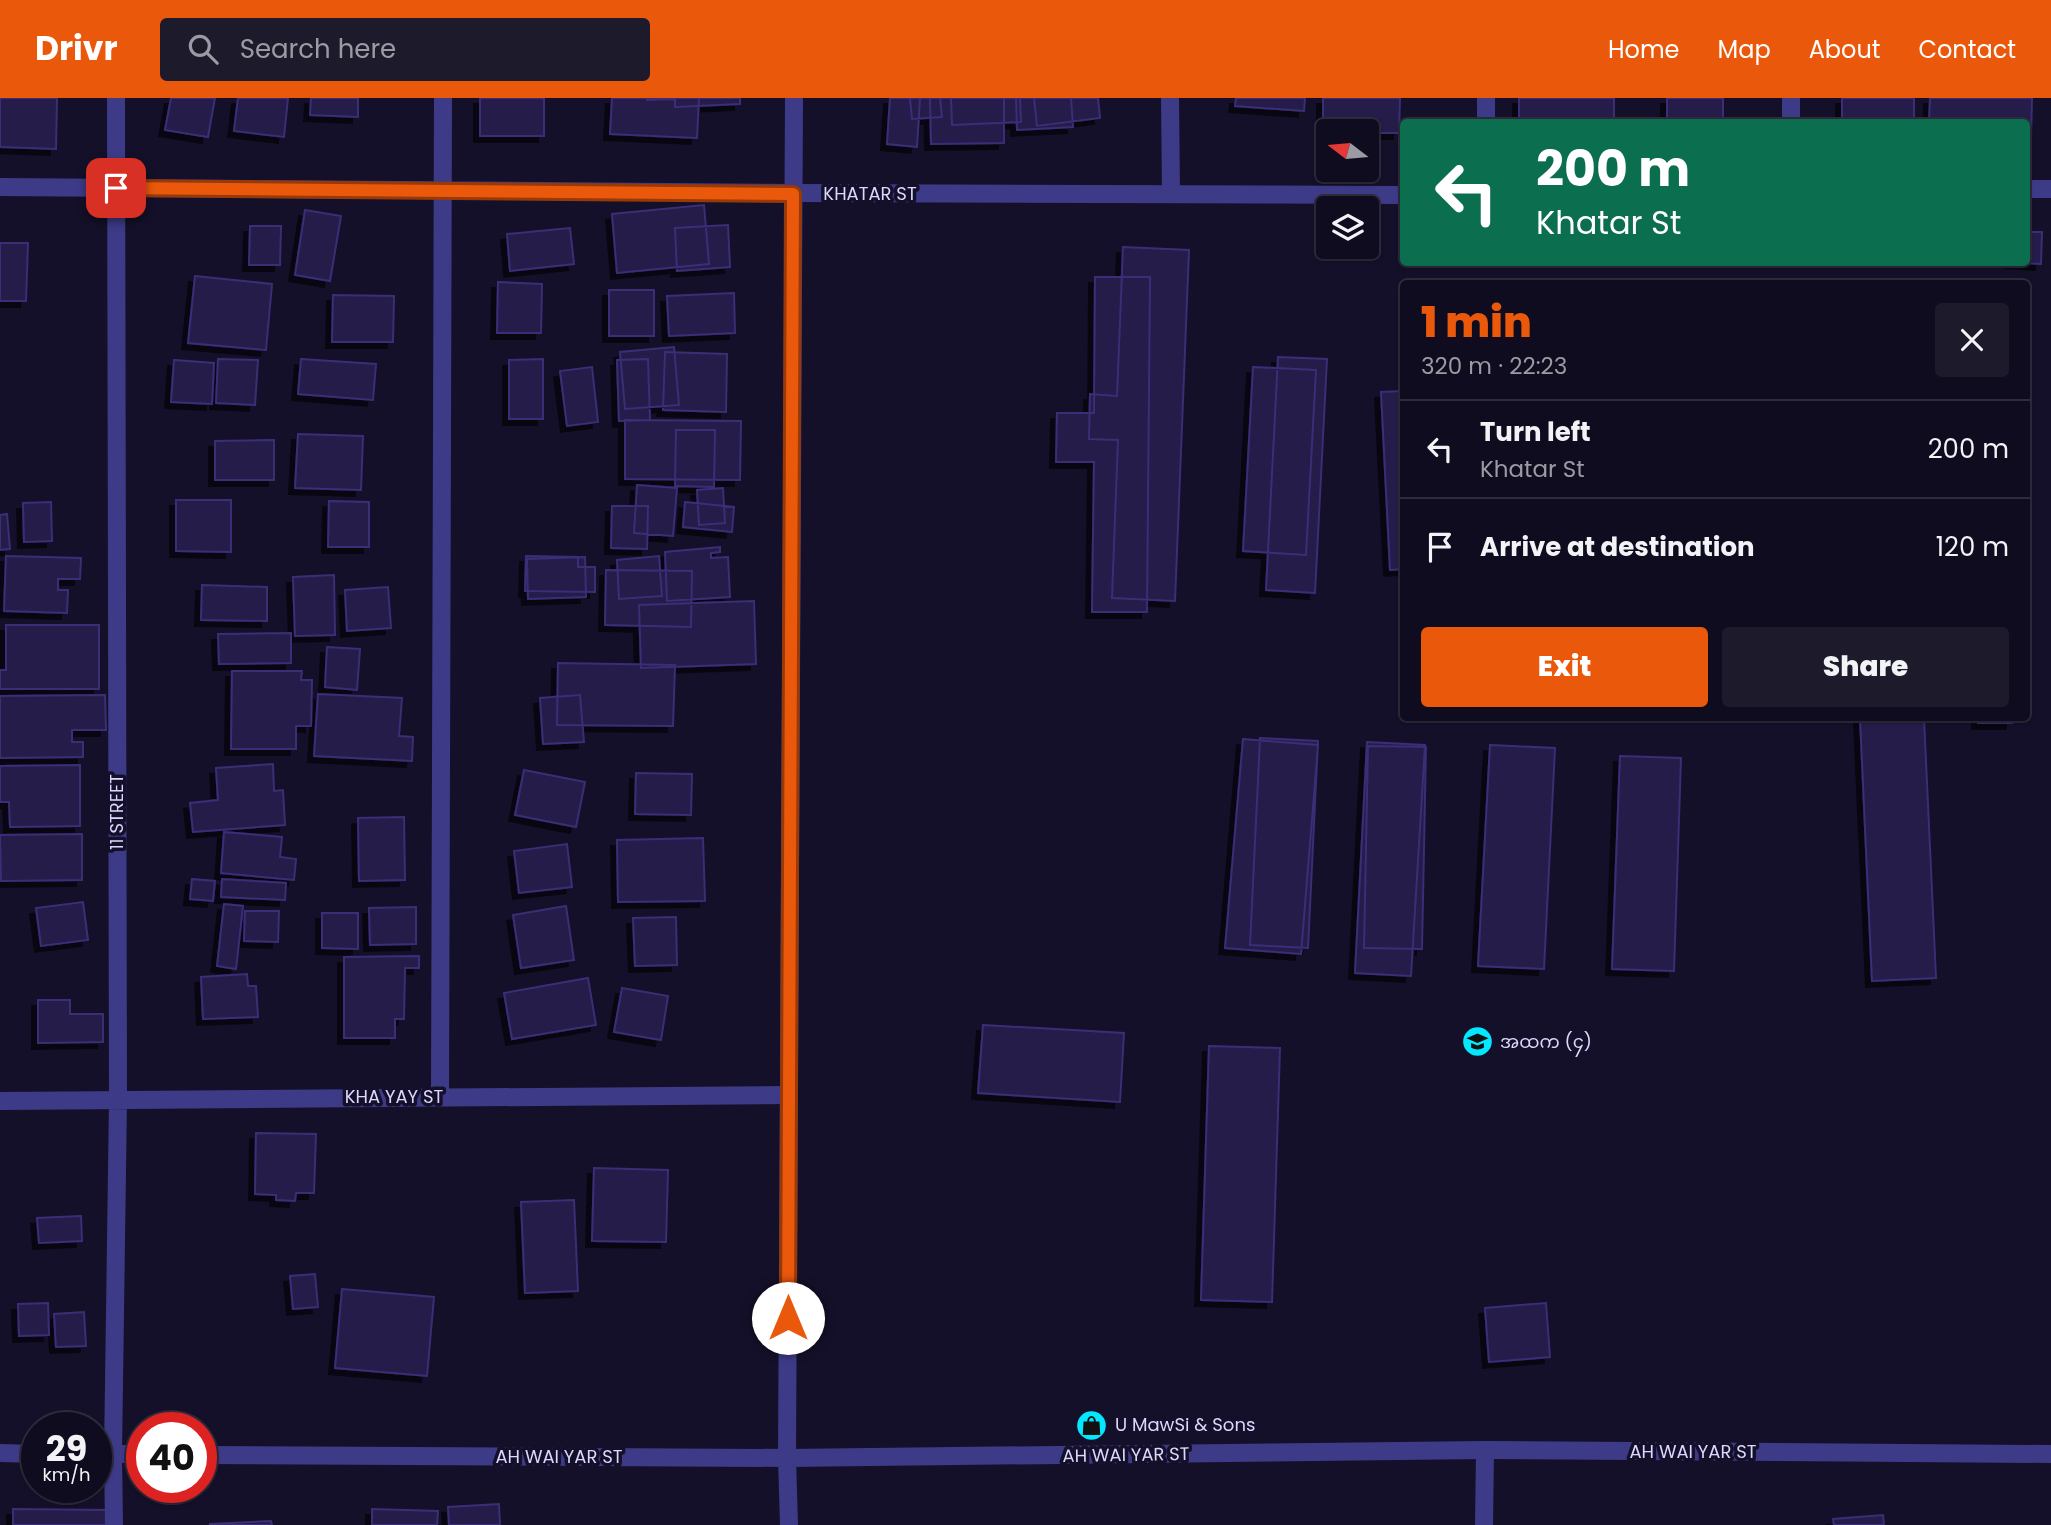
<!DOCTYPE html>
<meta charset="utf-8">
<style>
:root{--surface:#0f0c1f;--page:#1d1a2c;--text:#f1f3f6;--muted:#9b9ba4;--line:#2f2c3d;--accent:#ea580c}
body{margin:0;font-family:Poppins,"Noto Sans Myanmar",sans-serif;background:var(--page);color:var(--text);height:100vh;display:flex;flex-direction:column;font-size:26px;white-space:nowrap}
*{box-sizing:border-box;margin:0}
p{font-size:23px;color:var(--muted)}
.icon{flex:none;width:38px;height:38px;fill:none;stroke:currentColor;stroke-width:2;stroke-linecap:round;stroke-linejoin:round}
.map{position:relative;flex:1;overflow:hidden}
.panel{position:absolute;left:1400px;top:182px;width:630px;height:441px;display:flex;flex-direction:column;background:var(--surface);border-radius:7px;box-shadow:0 2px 5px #0004,0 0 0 2px var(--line)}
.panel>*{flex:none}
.guide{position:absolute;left:1400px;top:21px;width:630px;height:147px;border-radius:7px;box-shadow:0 2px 5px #0004,0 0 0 2px var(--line);background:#0b6e4f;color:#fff;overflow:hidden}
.needle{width:46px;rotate:286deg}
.controls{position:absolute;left:1316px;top:21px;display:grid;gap:14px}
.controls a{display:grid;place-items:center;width:63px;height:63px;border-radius:7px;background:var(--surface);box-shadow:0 2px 5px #0004,0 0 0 2px var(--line);font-size:35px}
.speed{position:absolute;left:21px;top:1314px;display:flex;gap:14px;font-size:35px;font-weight:700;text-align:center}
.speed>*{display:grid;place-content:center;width:91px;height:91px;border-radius:50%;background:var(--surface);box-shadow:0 2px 5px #0004,0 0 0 2px var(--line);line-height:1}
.speed small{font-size:18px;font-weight:400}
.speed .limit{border:10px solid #d22;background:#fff;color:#111}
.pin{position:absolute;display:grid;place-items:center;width:60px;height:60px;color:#fff;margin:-30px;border-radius:14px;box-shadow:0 4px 10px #0006}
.me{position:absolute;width:77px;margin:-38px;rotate:0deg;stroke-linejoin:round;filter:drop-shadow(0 0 5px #0008)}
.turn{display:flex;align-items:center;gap:24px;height:147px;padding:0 21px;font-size:32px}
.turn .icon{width:91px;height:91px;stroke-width:2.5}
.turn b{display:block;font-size:49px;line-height:60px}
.round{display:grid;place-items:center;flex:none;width:74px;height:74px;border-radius:7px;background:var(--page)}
.overview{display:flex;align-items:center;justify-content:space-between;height:119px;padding:0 21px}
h1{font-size:42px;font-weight:800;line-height:52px;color:var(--accent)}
.cta{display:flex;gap:14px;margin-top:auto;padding:14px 21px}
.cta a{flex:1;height:80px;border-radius:7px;background:var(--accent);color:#fff;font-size:28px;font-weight:800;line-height:80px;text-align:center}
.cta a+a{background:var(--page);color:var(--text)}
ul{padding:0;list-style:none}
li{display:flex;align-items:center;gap:21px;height:98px;padding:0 21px;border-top:2px solid var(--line)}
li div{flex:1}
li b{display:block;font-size:26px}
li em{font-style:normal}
header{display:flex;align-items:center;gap:42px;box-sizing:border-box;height:98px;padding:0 35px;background:var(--accent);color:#fff}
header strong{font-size:33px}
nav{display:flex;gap:38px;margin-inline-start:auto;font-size:24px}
.search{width:490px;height:63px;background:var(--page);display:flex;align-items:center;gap:18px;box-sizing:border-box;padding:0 24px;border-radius:7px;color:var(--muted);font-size:26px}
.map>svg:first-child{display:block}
</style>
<header>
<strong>Drivr</strong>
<div class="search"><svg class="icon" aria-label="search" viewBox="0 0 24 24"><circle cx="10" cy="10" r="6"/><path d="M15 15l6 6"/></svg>Search here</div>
<nav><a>Home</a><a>Map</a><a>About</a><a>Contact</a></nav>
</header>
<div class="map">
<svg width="2051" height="1427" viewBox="0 0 2051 1427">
<defs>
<filter id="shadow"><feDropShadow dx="-6" dy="6" stdDeviation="0" flood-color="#0009"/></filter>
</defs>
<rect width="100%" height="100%" fill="#141029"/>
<path fill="#251c4a" stroke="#3b2e76" stroke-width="2" filter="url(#shadow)" d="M 0,0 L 57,0 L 56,51 L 0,49 Z
M 171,0 L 215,0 L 208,39 L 165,32 Z
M 238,0 L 288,0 L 284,39 L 234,33 Z
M 311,0 L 358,0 L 358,19 L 310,17 Z
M 480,0 L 544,0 L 544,38 L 480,38 Z
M 612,0 L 699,0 L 697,40 L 610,36 Z
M 647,0 L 740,0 L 740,6 L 675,9 L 675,1 L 647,2 Z
M 890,0 L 920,0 L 917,49 L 887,46 Z
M 910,0 L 940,0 L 942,19 L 912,21 Z
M 930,0 L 1004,0 L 1004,45 L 931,46 Z
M 951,0 L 1020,0 L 1021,24 L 952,27 Z
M 1016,0 L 1071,0 L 1073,29 L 1017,32 Z
M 1034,0 L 1098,0 L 1100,20 L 1037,28 Z
M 1236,0 L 1305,0 L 1304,13 L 1235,8 Z
M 1323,0 L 1400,0 L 1399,35 L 1367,35 L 1367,33 L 1323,35 Z
M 1519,0 L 1614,0 L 1614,24 L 1519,24 Z
M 1667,0 L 1723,0 L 1723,24 L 1667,24 Z
M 1842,0 L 1914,0 L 1914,24 L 1842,24 Z
M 1930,0 L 2032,0 L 2031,40 L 2026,40 L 2026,24 L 1929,24 Z
M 704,107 L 709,166 L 617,175 L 612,116 Z
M 305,112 L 341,118 L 330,183 L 295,177 Z
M 728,127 L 730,169 L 677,173 L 675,130 Z
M 250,128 L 281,128 L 280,167 L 249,167 Z
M 570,130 L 574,166 L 510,173 L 507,136 Z
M 2026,134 L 2042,134 L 2041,166 L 2010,164 L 2026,164 Z
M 0,145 L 28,145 L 26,203 L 0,203 Z
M 1123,149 L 1189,152 L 1175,503 L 1112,500 L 1118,342 L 1089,341 L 1090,296 L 1117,298 Z
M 195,178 L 272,186 L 266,252 L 188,245 Z
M 1095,179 L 1150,179 L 1147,514 L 1092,514 L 1094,364 L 1056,364 L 1057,315 L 1094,315 Z
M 498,184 L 542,186 L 541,235 L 497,235 Z
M 609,192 L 654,192 L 654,238 L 609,238 Z
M 734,195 L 735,235 L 669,238 L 667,198 Z
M 333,197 L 394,198 L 393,244 L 332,244 Z
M 674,249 L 679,307 L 625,311 L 620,254 Z
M 665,254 L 727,256 L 726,314 L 663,312 Z
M 1278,259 L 1327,261 L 1315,495 L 1266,492 Z
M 218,261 L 258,262 L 255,307 L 216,305 Z
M 301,261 L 376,266 L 373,302 L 298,296 Z
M 543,261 L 543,321 L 509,321 L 509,262 Z
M 648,261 L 650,322 L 619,323 L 617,262 Z
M 174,262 L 214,265 L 212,306 L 171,304 Z
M 592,269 L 598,324 L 567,328 L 560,273 Z
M 1253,269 L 1316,272 L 1306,457 L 1243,453 Z
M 1404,293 L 1404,471 L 1390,472 L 1381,294 Z
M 625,322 L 741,323 L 740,382 L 625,381 Z
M 676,332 L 715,332 L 714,389 L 675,388 Z
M 298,336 L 363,338 L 361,392 L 295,390 Z
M 274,342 L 274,382 L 215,382 L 215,343 Z
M 637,387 L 677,390 L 673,438 L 634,435 Z
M 723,390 L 725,425 L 699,427 L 697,392 Z
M 176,402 L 231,402 L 231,454 L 176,453 Z
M 329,403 L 369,404 L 369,449 L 328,449 Z
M 51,404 L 52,443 L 24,444 L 23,405 Z
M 685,404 L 734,409 L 732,434 L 683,429 Z
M 612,408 L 648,408 L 647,451 L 611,450 Z
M 7,416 L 10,451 L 0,452 L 0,417 Z
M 720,449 L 720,454 L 711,455 L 711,460 L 728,459 L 730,499 L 667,503 L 665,454 Z
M 6,458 L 81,460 L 80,481 L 58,481 L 58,492 L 68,492 L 67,515 L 4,513 Z
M 526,458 L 578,459 L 578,469 L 595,469 L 595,494 L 525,493 Z
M 659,458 L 662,498 L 619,501 L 617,462 Z
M 585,459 L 586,499 L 528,501 L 527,461 Z
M 606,472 L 692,473 L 691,529 L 605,527 Z
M 334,477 L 335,537 L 295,538 L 293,479 Z
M 202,487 L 267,489 L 267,523 L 201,522 Z
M 388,489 L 391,530 L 347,533 L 345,492 Z
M 754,503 L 756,566 L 641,570 L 639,507 Z
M 6,527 L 99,527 L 99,591 L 0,591 L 0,572 L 6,572 Z
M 291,535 L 291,565 L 219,566 L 218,536 Z
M 327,549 L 360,551 L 357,592 L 325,589 Z
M 558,565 L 675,567 L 673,628 L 557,627 Z
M 232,573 L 302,573 L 301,582 L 312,582 L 311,628 L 296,628 L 296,651 L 231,651 Z
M 318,596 L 402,600 L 399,638 L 413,639 L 412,663 L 314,658 Z
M 105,597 L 106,632 L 72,632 L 72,644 L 83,644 L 83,659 L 0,660 L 0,598 Z
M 580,597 L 584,644 L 543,646 L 540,600 Z
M 1860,620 L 1924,620 L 1936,880 L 1872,883 Z
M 1978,620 L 2012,620 L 2012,625 L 1978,625 Z
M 1260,640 L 1318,643 L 1308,850 L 1250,847 Z
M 1243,641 L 1318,647 L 1301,856 L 1225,850 Z
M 1367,644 L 1425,647 L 1411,878 L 1355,875 Z
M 1490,647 L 1555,650 L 1544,871 L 1478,868 Z
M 1368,648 L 1426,649 L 1422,851 L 1364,850 Z
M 1620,658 L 1681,660 L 1674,873 L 1612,871 Z
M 273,666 L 274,693 L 283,692 L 285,727 L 193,734 L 190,705 L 218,702 L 216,670 Z
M 80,667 L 80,728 L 10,729 L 9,704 L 0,704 L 0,668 Z
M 524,672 L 585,684 L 576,729 L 515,717 Z
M 636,675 L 692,676 L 691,717 L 635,716 Z
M 404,719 L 405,782 L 359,783 L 358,720 Z
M 224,734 L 282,739 L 280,759 L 296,761 L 294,782 L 221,775 Z
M 82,736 L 82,782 L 1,783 L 0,737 Z
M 703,740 L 705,803 L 618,804 L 617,742 Z
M 567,746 L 572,789 L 519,795 L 514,753 Z
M 192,781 L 215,783 L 213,803 L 190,801 Z
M 222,781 L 286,785 L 285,802 L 221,799 Z
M 83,804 L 88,842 L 41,848 L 36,810 Z
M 224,806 L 243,808 L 236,871 L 217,868 Z
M 566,808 L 574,862 L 521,870 L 513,817 Z
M 416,809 L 416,846 L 370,847 L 369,810 Z
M 245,813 L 279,813 L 278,844 L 244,843 Z
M 322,815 L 358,815 L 358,851 L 322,850 Z
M 676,819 L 677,867 L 635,868 L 633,820 Z
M 419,858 L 419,870 L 405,870 L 404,921 L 395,921 L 395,940 L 344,940 L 344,859 Z
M 247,876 L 248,888 L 256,888 L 258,919 L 203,921 L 201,879 Z
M 588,880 L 596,927 L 512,941 L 504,895 Z
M 622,890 L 668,898 L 661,942 L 614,934 Z
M 38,902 L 70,902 L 70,916 L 103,916 L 103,944 L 38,945 Z
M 983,927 L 1124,935 L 1120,1004 L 978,995 Z
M 1209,948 L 1280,950 L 1272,1204 L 1201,1202 Z
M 256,1035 L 316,1036 L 314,1095 L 296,1095 L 295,1103 L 276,1102 L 276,1097 L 255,1096 Z
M 594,1070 L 668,1072 L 666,1144 L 592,1143 Z
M 574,1102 L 578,1193 L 525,1195 L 521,1104 Z
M 81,1118 L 82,1143 L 39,1145 L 37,1120 Z
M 315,1176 L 318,1209 L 293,1211 L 290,1178 Z
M 342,1191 L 434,1199 L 427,1278 L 335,1270 Z
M 48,1205 L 49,1237 L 19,1238 L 18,1206 Z
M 1546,1205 L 1550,1259 L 1489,1264 L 1485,1210 Z
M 84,1214 L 86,1248 L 56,1249 L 54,1216 Z
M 499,1406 L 500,1427 L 449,1427 L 448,1409 Z
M 13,1411 L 108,1412 L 108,1427 L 13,1427 Z
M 372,1411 L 438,1413 L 437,1427 L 372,1427 Z
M 1883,1417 L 1884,1427 L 1834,1427 L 1833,1421 Z
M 271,1423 L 272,1427 L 210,1427 L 210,1426 Z"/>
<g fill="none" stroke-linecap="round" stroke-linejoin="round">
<path stroke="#3d3b88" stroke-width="18" d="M 1170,0 L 1171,96
M 1791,0 L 1791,24
M 1486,24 L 1486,0
M 0,89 L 793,95 L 1404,97
M 2026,91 L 2051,91
M 440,999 L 443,0
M 0,1003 L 789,997
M 114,1427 L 113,1356 L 118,1002 L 116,0
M 1484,1427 L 1485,1352"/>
<path stroke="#3d3b88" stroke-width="18" d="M 0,1355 L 37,1356
M 96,1356 L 142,1356
M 201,1357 L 787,1360 L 1485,1352 L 2051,1356
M 789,1427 L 787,1360 L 794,0"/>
</g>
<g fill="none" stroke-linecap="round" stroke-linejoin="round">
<defs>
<path id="route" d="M 116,90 L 793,96 L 788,1220"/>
</defs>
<use href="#route" stroke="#983908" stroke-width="18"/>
<use href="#route" stroke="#ea580c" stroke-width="12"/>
</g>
<defs>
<symbol id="school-disc" viewBox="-11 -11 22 22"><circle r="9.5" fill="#03e8ff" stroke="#141029"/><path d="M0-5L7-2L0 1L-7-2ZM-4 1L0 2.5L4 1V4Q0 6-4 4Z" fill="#111"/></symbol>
<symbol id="shop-disc" viewBox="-11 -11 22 22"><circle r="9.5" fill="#03e8ff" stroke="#141029"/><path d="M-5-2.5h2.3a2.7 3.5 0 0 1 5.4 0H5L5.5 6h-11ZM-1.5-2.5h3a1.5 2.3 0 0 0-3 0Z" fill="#111"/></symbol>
</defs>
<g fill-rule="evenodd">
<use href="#school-disc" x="1460" y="926" width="35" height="35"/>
<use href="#shop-disc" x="1074" y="1310" width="35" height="35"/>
</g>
<g text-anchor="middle" stroke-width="7" stroke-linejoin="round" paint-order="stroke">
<g font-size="18" fill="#dcd7ff" stroke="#141029">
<text x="870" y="102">KHATAR ST</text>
<text transform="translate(117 714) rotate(-90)" y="6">11 STREET</text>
<text x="394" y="1005">KHA YAY ST</text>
<text x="1693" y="1360">AH WAI YAR ST</text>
<text transform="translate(1126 1357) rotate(-1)" y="6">AH WAI YAR ST</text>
<text x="559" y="1365">AH WAI YAR ST</text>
</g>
<g font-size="18" fill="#dcd7ff" stroke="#141029" text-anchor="start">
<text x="1500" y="950">အထက (၄)</text>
<text x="1115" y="1333">U MawSi &amp; Sons</text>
</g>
</g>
</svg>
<div class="controls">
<a><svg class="needle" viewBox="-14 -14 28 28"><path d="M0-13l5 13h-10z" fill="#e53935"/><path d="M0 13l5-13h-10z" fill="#9b9ba4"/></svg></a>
<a><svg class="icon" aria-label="layers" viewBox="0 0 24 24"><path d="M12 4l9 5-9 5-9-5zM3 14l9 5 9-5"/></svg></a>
</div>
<div class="speed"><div>29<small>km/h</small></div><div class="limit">40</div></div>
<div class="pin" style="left:116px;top:90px;background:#d93025"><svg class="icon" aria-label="arrive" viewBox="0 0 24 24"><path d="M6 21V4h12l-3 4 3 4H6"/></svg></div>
<svg class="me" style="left:788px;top:1220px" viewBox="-20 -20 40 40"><circle r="19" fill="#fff"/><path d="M0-13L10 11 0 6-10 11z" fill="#ea580c"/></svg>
<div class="guide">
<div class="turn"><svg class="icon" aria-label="left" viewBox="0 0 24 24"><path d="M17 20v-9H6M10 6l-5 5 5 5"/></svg><div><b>200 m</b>Khatar St</div></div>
</div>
<section class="panel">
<div class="overview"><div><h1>1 min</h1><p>320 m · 22:23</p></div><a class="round"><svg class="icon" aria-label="close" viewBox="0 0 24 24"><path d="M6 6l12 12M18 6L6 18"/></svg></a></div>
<ul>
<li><svg class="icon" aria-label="left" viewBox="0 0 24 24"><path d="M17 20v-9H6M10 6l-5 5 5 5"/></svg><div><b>Turn left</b><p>Khatar St</p></div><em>200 m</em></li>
<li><svg class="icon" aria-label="arrive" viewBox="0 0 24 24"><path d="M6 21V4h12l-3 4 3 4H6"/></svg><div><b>Arrive at destination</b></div><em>120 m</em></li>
</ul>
<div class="cta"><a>Exit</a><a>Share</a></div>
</section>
</div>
